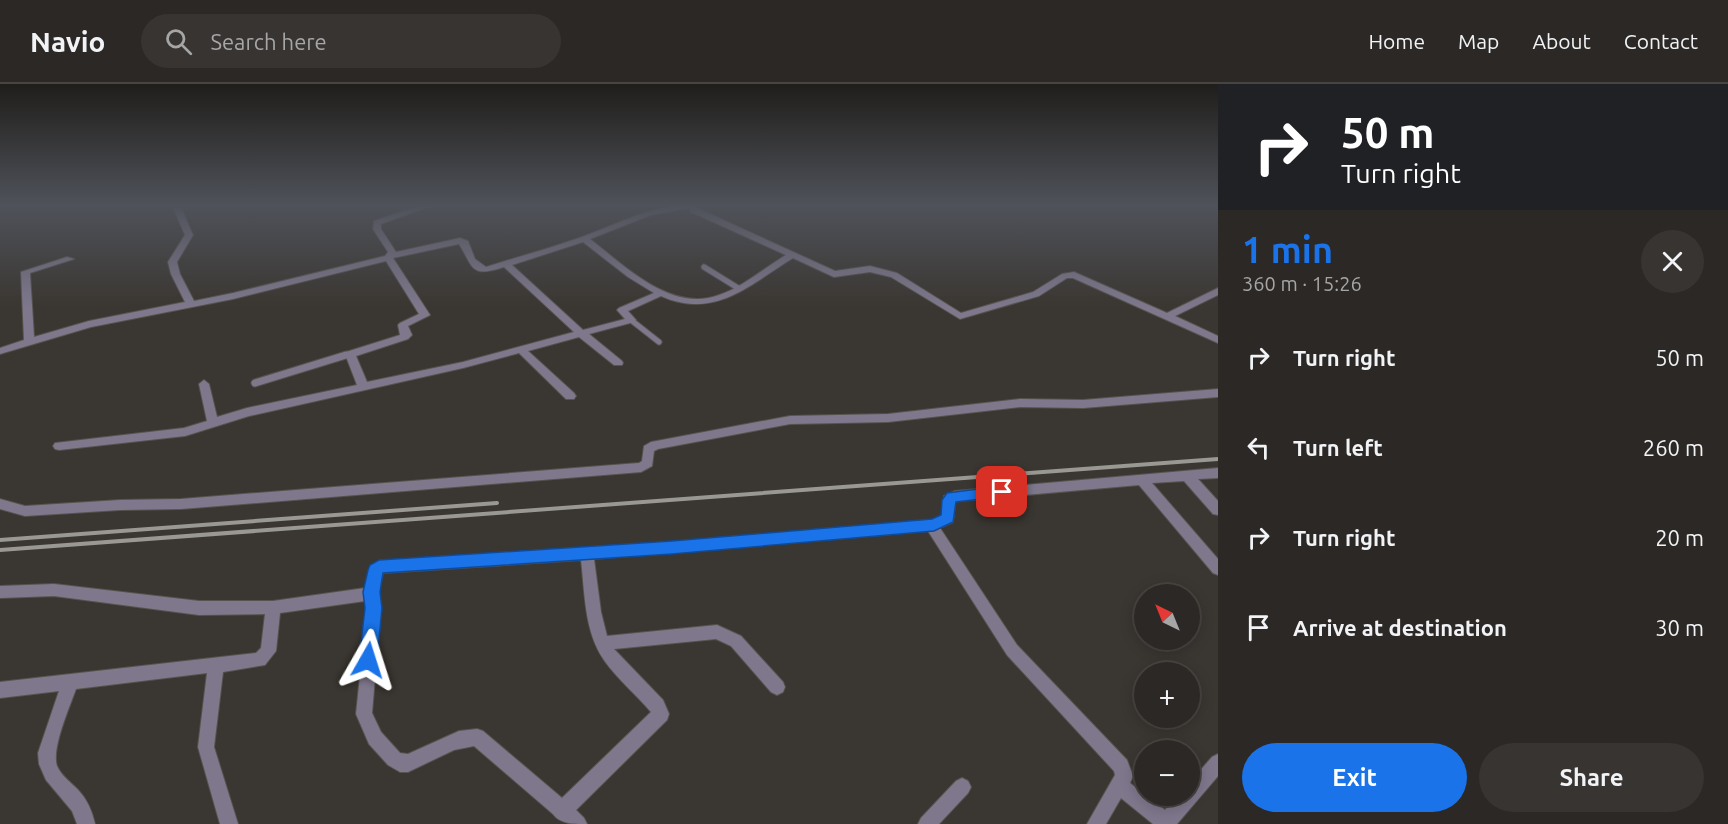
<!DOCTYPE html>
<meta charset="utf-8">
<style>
:root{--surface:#2c2825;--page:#383432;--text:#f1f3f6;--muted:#a6a6a7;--line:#484442;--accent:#1a73e8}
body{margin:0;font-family:Ubuntu,sans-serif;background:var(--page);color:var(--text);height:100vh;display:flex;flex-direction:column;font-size:22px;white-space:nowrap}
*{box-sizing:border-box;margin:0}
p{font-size:20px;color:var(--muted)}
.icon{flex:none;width:33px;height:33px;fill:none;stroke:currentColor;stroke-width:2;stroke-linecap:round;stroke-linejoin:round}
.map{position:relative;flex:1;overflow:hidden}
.side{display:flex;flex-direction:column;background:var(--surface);width:510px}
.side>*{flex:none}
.banner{background:#202124;color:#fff;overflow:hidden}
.needle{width:39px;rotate:317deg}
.buttons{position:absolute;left:1134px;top:500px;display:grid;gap:12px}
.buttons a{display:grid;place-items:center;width:66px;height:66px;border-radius:50%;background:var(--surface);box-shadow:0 3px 15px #0003,0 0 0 2px var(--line);font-size:30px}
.pin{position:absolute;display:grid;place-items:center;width:51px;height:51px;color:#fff;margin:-26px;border-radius:12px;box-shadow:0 3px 9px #0006}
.me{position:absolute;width:66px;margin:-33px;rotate:6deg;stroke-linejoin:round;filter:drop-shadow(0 0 4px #0008)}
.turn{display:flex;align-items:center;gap:21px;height:126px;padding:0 24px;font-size:27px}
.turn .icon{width:78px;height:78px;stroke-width:2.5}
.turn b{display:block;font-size:42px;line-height:51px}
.round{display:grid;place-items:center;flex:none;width:63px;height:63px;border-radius:32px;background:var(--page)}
.overview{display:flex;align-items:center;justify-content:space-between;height:102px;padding:0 24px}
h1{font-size:36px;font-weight:700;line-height:45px;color:var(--accent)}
.action{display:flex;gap:12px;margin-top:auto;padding:12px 24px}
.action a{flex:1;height:69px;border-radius:36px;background:var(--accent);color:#fff;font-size:24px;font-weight:700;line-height:69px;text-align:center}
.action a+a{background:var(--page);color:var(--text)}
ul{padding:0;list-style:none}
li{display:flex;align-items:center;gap:18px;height:90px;padding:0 24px}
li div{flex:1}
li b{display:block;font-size:22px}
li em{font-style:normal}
header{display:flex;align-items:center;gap:36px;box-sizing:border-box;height:84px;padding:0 30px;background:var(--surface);border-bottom:2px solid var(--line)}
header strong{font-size:28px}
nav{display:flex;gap:33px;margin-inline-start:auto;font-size:21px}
.search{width:420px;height:54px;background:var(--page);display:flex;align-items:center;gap:15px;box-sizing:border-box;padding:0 21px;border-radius:33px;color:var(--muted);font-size:22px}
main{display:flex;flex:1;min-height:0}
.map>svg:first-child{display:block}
</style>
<header>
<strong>Navio</strong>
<div class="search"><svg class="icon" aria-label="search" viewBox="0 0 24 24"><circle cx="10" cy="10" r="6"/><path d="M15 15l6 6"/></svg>Search here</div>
<nav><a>Home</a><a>Map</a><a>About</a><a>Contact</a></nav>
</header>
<main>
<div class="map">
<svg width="1218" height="740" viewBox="0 0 1218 740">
<rect width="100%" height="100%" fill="#3a3631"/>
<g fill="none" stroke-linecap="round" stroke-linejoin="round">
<defs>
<path id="lane-far1" d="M 704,183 L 738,204
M 631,236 L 659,258
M 341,273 L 350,270"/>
<path id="lane" d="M 255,299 L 346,271"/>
<path id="street" d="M 423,121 L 434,121 L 381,140 L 381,145 L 396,168 L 460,154 L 468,157 L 475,175 L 486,183 C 517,173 548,165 579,154 C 619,140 649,121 694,121 L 697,124 L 835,187 L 870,182 L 897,189 L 961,229 L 1033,208 L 1062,190 L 1074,188 L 1167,229 L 1218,204 L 1218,211 L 1175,232 L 1218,252 L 1218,259 L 1073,194 L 1067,194 L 1039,212 L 960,235 L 891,193 L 870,188 L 834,193 L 793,174 C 749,201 715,236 661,212 L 628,227 L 636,236 L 634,238 L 589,250 L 622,277 L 623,279 L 622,281 L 614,281 L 579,253 L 528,267 L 574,309 L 576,312 L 574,315 L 566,315 L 519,269 L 463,284 L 249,332 L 185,352 L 59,366 L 55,365 L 53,362 L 55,359 L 184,344 L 207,337 L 199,300 L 204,296 L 209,300 L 217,333 L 247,324 L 357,301 L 345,270 L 346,268 L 400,251 L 398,241 L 400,239 L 419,230 L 386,177 L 233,215 L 91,243 L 0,270 L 0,264 L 24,256 L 21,188 L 67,173 L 74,175 L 30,189 L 34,253 L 89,237 L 185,218 L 171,190 L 168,178 L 185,151 L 174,126 L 175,124 L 182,126 L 193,151 L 177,178 L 180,190 L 194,217 L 233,209 L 385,172 L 388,168 L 373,145 L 374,137 ZM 689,124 L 691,128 L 786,171 C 764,184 743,203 719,211 C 671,229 625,182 590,155 L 651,131 ZM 583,158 L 628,193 L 654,209 L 619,224 L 617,226 L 625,235 L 583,246 L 512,181 ZM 459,160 C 474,184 470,194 504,183 L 574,248 L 463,278 L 367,298 L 356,272 L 408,255 L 412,251 L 408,242 L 430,231 L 393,174 Z
M 1218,305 L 1218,313 L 1083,324 L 1020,323 L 888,338 L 790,340 L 658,365 L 654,367 L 652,382 L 641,388 L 181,425 L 120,426 L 25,432 L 0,425 L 0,415 L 25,422 L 120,416 L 181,415 L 639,379 L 642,377 L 644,362 L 651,358 L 790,332 L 888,330 L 1020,315 L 1083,316 Z
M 1218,384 L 1218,394 L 1198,395 L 1218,417 L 1218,431 L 1213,430 L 1184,397 L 1152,399 L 1218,475 L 1218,491 L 1213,489 L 1139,401 L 958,417 L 955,418 L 953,438 L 940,444 L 1017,561 L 1127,676 L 1133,692 L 1130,699 L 1165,726 L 1178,711 L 1190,711 L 1190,698 L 1212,673 L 1218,670 L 1218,692 L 1177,740 L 1153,740 L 1121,714 L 1106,740 L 1087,740 L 1115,691 L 1114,687 L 1007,571 L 928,447 L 594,475 L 601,528 L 607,552 L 717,541 L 741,552 L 783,598 L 785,603 L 783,608 L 777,611 L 771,608 L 731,562 L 716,555 L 614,565 L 663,616 L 669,630 L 667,636 L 576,726 L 584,734 L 587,740 C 574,740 560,740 553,730 L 474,662 L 454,666 L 408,688 L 400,688 L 388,681 L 369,660 L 356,630 L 367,524 L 365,517 L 280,529 L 276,567 L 265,581 L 223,588 L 214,663 L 238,740 L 220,740 L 198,663 L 207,589 L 76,605 C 70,622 51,665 57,682 C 61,692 72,699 79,707 C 88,717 92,727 95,740 L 77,740 L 72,727 L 46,696 L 39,680 L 38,669 L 59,607 L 0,614 L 0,598 L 256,569 L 261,564 L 265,530 L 199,531 L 54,512 L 0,514 L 0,502 L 54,500 L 199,517 L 273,517 L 365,504 L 371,482 L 379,477 L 672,458 L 933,436 L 942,431 L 944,412 L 955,407 ZM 581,476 C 585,509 584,547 604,576 C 617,595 636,610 651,628 L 562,714 L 483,647 L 477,645 L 459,647 L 408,670 L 400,669 L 381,648 L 372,629 L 381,524 L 378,510 L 383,489 Z
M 962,694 L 968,697 L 971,703 L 968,709 L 939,740 L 918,740 L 921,734 L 956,697 Z"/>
</defs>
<use href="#lane-far1" stroke="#57534e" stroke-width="7"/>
<use href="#lane" stroke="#57534e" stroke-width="9"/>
<use href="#street" stroke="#57534e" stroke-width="2"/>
<use href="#lane-far1" stroke="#7f788d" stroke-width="5"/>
<use href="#lane" stroke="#7f788d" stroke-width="7"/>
<use href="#street" fill="#7f788d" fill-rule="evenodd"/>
<path stroke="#9a9893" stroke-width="4" d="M 0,456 L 497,419
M 0,466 L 1218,375"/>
</g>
<linearGradient id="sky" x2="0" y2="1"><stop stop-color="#201e1b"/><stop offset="0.54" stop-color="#4f525a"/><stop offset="1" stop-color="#4f525a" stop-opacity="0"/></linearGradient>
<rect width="1218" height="224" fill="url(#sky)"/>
<path fill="#1a73e8" stroke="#114b97" stroke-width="1.5" d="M 1002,402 L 1007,404 L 1009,408 L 1007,412 L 956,418 L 953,438 L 934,447 L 672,470 L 383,489 L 380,508 L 382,524 L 377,576 L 374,582 L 368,584 L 362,582 L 359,576 L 365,524 L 363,508 L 368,486 L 370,481 L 379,476 L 672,457 L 932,435 L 941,431 L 942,416 L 947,409 Z"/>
</svg>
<div class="buttons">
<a><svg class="needle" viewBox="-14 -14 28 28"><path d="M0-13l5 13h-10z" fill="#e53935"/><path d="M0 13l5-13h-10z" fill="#a6a6a7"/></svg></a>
<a>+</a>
<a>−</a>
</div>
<div class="pin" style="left:1002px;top:408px;background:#d93025"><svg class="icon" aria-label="arrive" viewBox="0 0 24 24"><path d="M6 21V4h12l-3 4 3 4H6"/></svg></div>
<svg class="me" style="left:368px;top:576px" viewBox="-20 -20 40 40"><path d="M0-17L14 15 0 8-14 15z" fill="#1a73e8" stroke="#fff" stroke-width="4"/></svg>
</div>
<section class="side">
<div class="banner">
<div class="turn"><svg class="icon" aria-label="right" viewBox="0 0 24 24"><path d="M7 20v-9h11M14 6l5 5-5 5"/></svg><div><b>50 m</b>Turn right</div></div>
</div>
<div class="overview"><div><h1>1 min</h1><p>360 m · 15:26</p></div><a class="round"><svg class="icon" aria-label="close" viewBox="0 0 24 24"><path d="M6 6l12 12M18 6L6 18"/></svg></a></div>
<ul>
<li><svg class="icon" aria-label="right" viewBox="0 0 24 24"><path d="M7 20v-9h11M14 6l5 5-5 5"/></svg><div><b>Turn right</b></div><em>50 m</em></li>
<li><svg class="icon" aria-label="left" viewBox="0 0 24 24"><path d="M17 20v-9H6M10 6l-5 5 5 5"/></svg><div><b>Turn left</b></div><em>260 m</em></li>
<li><svg class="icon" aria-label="right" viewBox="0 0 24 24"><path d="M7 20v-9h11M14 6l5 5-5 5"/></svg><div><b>Turn right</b></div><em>20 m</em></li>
<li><svg class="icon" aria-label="arrive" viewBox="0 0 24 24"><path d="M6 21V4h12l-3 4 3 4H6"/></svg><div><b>Arrive at destination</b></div><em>30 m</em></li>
</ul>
<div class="action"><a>Exit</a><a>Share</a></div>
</section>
</main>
